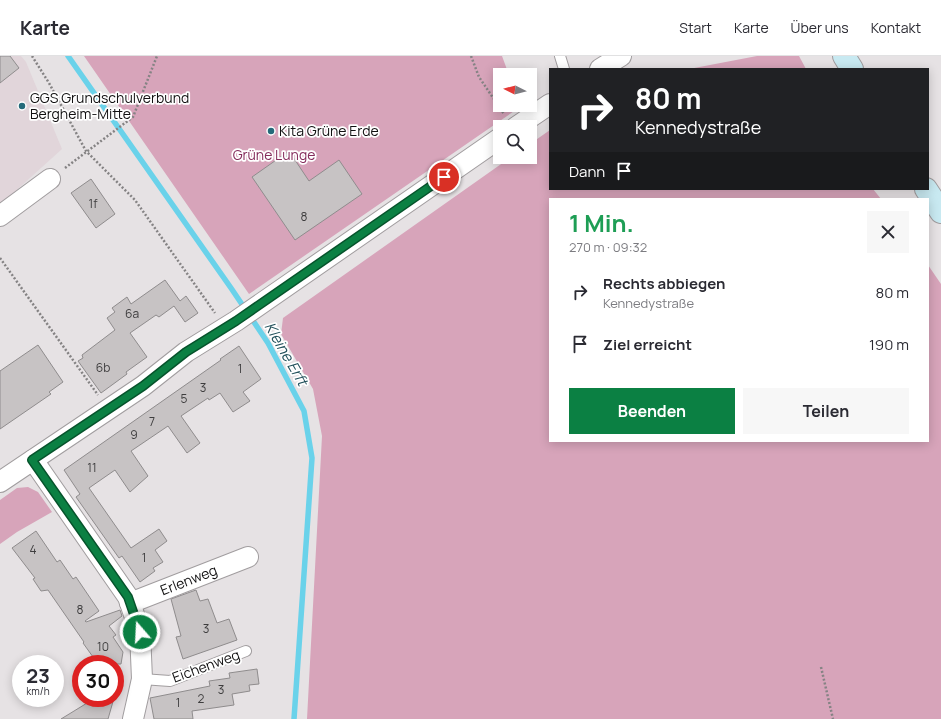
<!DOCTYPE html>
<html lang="de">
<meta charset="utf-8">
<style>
:root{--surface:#fff;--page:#f7f7f7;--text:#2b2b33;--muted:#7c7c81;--line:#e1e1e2;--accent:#0b8043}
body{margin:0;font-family:Manrope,sans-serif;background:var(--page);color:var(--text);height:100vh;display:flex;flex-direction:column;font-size:15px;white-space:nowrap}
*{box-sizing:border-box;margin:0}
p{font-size:13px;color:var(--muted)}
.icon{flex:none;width:22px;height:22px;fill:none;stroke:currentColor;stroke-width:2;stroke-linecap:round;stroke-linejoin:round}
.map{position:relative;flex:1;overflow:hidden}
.sheet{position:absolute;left:549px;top:142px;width:380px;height:244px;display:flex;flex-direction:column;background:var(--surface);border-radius:0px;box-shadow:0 2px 10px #0003}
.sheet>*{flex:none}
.banner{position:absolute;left:549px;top:12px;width:380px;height:122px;border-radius:0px;box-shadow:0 2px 10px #0003;background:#202124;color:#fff;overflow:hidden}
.needle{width:26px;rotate:276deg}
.controls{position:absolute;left:493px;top:12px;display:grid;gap:8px}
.controls a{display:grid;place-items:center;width:44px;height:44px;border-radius:0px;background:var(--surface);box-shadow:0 2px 10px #0003;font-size:20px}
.speed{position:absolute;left:12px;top:599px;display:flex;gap:8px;font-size:20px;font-weight:700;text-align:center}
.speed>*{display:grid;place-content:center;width:52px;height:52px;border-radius:50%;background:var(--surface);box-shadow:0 2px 10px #0003;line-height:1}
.speed small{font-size:10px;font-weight:400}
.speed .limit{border:6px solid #d22;background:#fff;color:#111}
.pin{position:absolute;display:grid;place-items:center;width:34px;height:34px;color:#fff;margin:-17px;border:2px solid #fff;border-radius:50%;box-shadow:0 1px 4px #0007}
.me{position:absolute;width:44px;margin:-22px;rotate:341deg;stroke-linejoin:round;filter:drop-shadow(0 0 3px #0008)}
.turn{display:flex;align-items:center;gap:14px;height:84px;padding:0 20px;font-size:18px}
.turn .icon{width:52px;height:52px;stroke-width:2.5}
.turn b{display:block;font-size:28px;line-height:34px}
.then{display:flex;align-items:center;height:38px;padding:0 20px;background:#0003;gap:8px;font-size:15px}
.round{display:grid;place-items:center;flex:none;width:42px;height:42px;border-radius:0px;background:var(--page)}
.headline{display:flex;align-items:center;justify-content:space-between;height:68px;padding:0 20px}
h1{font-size:24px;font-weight:700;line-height:30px;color:#1e9e55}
.action{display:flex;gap:8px;margin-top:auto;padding:8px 20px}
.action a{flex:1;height:46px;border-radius:0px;background:var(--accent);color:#fff;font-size:16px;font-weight:700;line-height:46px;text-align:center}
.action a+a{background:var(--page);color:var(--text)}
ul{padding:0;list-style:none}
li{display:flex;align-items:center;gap:12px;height:52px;padding:0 20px}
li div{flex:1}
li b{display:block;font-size:15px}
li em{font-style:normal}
header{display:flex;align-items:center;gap:24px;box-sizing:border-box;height:56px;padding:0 20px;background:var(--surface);border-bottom:1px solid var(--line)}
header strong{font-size:19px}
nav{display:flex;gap:22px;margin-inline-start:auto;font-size:14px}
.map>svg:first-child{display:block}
</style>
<header>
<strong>Karte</strong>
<nav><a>Start</a><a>Karte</a><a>Über uns</a><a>Kontakt</a></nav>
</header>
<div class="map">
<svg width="941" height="663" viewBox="0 0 941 663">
<rect width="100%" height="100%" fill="#e6e2e4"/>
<path fill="#e1d5da" d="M 0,0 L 21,0 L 26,6 L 62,93 L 0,149 Z"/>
<path fill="#d7a4ba" d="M 84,0 L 502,0 L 509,19 L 500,19 L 500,49 L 519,49 L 520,51 L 249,238 Z
M 757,0 L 799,0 L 806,13 L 689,13 Z
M 550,74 L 550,133 L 873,133 L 881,143 L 550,143 L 550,385 L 928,385 L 928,209 L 941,228 L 941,663 L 307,663 L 322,380 L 313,333 L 281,278 L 283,262 L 511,101 L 530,101 L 530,88 Z
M 28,431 L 38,436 L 52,456 L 17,476 L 0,488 L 0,444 L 17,432 Z"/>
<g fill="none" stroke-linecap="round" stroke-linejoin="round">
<path stroke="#6ad2ea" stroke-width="5.5" d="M 68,0 L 231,232 L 268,287 L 304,355 L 312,402 L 294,663"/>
</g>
<path fill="#c7c3c4" stroke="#8f8c8d" d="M 0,0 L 10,0 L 19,12 L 0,27 Z
M 289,95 L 309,125 L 339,104 L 362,138 L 295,184 L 252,121 Z
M 91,123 L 115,158 L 96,172 L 71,137 Z
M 165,224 L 180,245 L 186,240 L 198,257 L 185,266 L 174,250 L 159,261 L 156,259 L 130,277 L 147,301 L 126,316 L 127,318 L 101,337 L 78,305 L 83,302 L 82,299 L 115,274 L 107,262 L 115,256 L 112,252 L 127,241 L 131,248 Z
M 38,289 L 63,326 L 49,336 L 51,338 L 0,373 L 0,315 Z
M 239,290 L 261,323 L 243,336 L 250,345 L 233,356 L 220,337 L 209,344 L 208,342 L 181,360 L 200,387 L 187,397 L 168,370 L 131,395 L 148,420 L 130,436 L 115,414 L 89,432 L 131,492 L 159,473 L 167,485 L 155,494 L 163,506 L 153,512 L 155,515 L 140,526 L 122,500 L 119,502 L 76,441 L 80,438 L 64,414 L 221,304 L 220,303 Z
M 36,475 L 57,506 L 60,504 L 73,523 L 76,521 L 99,555 L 85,565 L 86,566 L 120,554 L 122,560 L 109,570 L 116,579 L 113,581 L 123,596 L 121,608 L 98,608 L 83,587 L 84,586 L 48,534 L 41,535 L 33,523 L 35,522 L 12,492 Z
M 196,534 L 200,545 L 208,543 L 217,567 L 229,563 L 237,584 L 183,603 L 176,581 L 181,580 L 171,543 Z
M 257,613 L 259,628 L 249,629 L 250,635 L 232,638 L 234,649 L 192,655 L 193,663 L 154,663 L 150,642 L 210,630 L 209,625 L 230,622 L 229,617 Z
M 92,642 L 114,642 L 108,663 L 61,663 L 92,644 Z"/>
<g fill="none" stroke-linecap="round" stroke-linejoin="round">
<defs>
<path id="lane" d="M 560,0 L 564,13
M 142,623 L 170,625 L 246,595"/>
<g id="street">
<path d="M 600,13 L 621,0"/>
<path d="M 516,71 L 550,48"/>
<path d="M 0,160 L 50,123"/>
<path d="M 33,404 L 128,541 L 140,576 L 142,623 L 133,663"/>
<path d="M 0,426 L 143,330 L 186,296 L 236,265 L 500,82"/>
<path id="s1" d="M 130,547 L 248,501"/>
</g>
<path id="secondary" d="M 844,0 L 852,13
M 926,133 L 941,156"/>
</defs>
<use href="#lane" stroke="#a19d9f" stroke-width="12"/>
<use href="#street" stroke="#a19d9f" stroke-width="22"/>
<use href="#secondary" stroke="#a19d9f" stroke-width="24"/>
<path stroke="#858384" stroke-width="2.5" stroke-dasharray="2 2" stroke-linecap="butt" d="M 32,0 L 49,27 L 86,95 L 135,144 L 215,257
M 471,0 L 479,21 L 504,58
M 65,112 L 133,61 L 157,0
M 0,202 L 98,339
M 821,611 L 833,663"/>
<use href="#lane" stroke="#fff" stroke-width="10"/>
<use href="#street" stroke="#fff" stroke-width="20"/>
<use href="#secondary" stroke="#c8e9f1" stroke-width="22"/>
</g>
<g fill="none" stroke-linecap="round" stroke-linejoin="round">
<defs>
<path id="route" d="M 140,576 L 128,541 L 32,404 L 143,330 L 186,296 L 236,265 L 444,121"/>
</defs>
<use href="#route" stroke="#07532c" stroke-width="10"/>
<use href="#route" stroke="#0b8043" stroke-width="7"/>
</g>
<g fill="#256a7a" stroke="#fff" stroke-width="1.5">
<circle cx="22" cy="50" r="4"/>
<circle cx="271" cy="75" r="4"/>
</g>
<g text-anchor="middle" stroke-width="3.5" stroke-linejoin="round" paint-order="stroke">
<g font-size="12" fill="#3e3d3e">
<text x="93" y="152">1f</text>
<text x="304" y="165">8</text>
<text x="132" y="262">6a</text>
<text x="103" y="316">6b</text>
<text x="240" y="317">1</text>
<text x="203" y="336">3</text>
<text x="184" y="347">5</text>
<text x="152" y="370">7</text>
<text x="134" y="383">9</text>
<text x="92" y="416">11</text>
<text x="33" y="498">4</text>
<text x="144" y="506">1</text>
<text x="80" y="558">8</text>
<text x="206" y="577">3</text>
<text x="103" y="595">10</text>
<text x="221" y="638">3</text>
<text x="201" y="647">2</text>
<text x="178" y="651">1</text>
</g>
<g font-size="14" fill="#111011" stroke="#fff" text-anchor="start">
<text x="30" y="47">GGS Grundschulverbund<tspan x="30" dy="16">Bergheim-Mitte</tspan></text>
<text x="279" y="80">Kita Grüne Erde</text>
</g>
<g font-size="14" fill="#852c5c" stroke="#fff">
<text x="274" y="104">Grüne Lunge</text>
</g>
<g font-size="14" fill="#111011" stroke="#fff">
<text dy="5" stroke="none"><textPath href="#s1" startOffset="63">Erlenweg</textPath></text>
<text transform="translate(206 610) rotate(-20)" y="5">Eichenweg</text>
</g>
<g font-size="15" font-style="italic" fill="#24525c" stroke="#fff">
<text transform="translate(286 298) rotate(60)" y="5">Kleine Erft</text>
</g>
</g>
</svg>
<div class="controls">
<a><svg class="needle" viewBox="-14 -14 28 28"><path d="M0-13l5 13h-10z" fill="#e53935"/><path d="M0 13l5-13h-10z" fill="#7c7c81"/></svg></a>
<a><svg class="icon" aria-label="search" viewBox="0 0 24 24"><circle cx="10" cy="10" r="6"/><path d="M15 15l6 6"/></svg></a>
</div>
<div class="speed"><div>23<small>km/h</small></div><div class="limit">30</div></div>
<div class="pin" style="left:444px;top:121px;background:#d93025"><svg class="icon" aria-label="arrive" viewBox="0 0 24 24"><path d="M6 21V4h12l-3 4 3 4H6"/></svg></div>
<svg class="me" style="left:140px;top:576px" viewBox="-20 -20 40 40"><circle r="17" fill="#0b8043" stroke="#fff" stroke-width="3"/><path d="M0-11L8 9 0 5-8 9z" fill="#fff"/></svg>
<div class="banner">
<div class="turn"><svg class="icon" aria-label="right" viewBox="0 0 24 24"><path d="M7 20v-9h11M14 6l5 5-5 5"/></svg><div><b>80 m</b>Kennedystraße</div></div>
<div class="then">Dann<svg class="icon" aria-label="arrive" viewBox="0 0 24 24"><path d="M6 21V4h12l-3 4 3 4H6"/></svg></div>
</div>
<section class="sheet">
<div class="headline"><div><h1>1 Min.</h1><p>270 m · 09:32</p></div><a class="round"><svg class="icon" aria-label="close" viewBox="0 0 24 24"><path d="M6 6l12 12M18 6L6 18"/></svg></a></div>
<ul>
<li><svg class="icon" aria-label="right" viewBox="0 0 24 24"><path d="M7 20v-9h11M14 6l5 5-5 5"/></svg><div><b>Rechts abbiegen</b><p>Kennedystraße</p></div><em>80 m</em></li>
<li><svg class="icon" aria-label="arrive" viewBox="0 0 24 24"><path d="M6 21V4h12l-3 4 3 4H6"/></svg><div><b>Ziel erreicht</b></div><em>190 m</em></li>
</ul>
<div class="action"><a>Beenden</a><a>Teilen</a></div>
</section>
</div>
